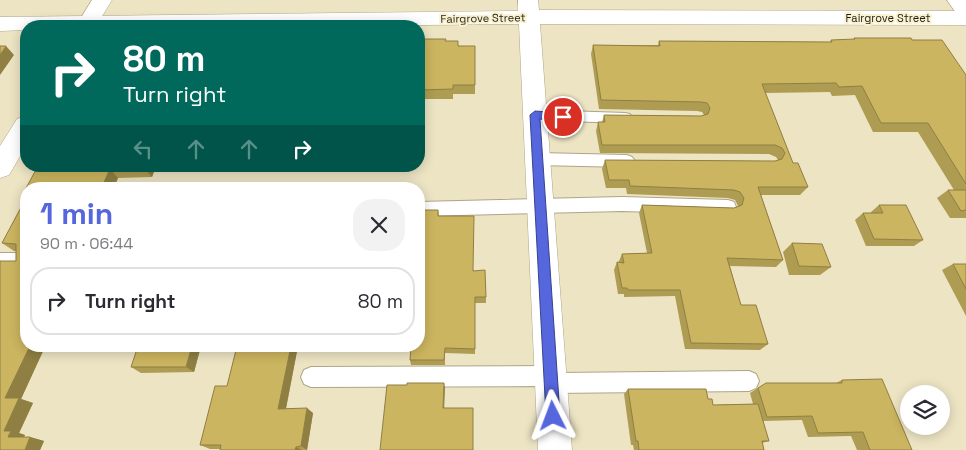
<!DOCTYPE html>
<meta charset="utf-8">
<style>
:root{--surface:#fff;--page:#f2f2f3;--text:#2b2b33;--muted:#7c7c81;--line:#e1e1e2;--accent:#5666dd}
body{margin:0;font-family:"Space Grotesk",sans-serif;background:var(--page);color:var(--text);height:100vh;display:flex;flex-direction:column;font-size:19px;white-space:nowrap}
*{box-sizing:border-box;margin:0}
p{font-size:16px;color:var(--muted)}
.icon{flex:none;width:28px;height:28px;fill:none;stroke:currentColor;stroke-width:2;stroke-linecap:round;stroke-linejoin:round}
.map{position:relative;flex:1;overflow:hidden}
.details{position:absolute;left:20px;top:182px;width:405px;height:170px;display:flex;flex-direction:column;background:var(--surface);border-radius:20px;box-shadow:0 2px 12px #0003}
.details>*{flex:none}
.top-card{position:absolute;left:20px;top:20px;width:405px;height:152px;border-radius:20px;box-shadow:0 2px 12px #0003;background:#00695c;color:#fff;overflow:hidden}
.controls{position:absolute;left:900px;top:385px;display:grid;gap:10px}
.controls a{display:grid;place-items:center;width:50px;height:50px;border-radius:50%;background:var(--surface);box-shadow:0 2px 12px #0003;font-size:25px}
.pin{position:absolute;display:grid;place-items:center;width:42px;height:42px;color:#fff;margin:-21px;border:2px solid #fff;border-radius:50%;box-shadow:0 1px 5px #0007}
.me{position:absolute;width:55px;margin:-28px;rotate:357deg;stroke-linejoin:round;filter:drop-shadow(0 0 4px #0008)}
.turn{display:flex;align-items:center;gap:18px;height:105px;padding:0 20px;font-size:22px}
.turn .icon{width:65px;height:65px;stroke-width:2.5}
.turn b{display:block;font-size:35px;line-height:42px}
.lanes{display:flex;align-items:center;height:48px;padding:0 20px;background:#0003;justify-content:center;gap:25px;direction:ltr}
.lanes .off{opacity:.35}
.round{display:grid;place-items:center;flex:none;width:52px;height:52px;border-radius:20px;background:var(--page)}
.head{display:flex;align-items:center;justify-content:space-between;height:85px;padding:0 20px}
h1{font-size:30px;font-weight:700;line-height:38px;color:var(--accent)}
ul{padding:0;list-style:none}
li{display:flex;align-items:center;gap:15px;height:68px;margin:0 10px 8px;padding:0 10px;border:2px solid var(--line);border-radius:20px}
li div{flex:1}
li b{display:block;font-size:19px}
li em{font-style:normal}
.map>svg:first-child{display:block}
</style>
<div class="map">
<svg width="966" height="450" viewBox="0 0 966 450">
<rect width="100%" height="100%" fill="#ede4c4"/>
<g fill="none" stroke-linecap="round" stroke-linejoin="round">
<defs>
<path id="service" d="M 535,110 L 625,113 L 630,114 L 632,118 L 630,122 L 625,123 L 535,120 L 530,119 L 528,115 L 530,111 Z
M 537,153 L 627,155 L 632,157 L 635,161 L 632,165 L 627,167 L 537,165 L 532,163 L 530,159 L 532,155 Z
M 622,197 L 728,200 L 734,202 L 736,207 L 734,212 L 728,214 L 622,211 L 419,216 L 419,202 Z
M 0,253 L 26,253 L 26,267 L 0,267 Z
M 550,366 L 557,369 L 558,373 L 749,371 L 756,374 L 759,381 L 756,388 L 749,391 L 551,393 L 544,390 L 542,386 L 311,387 L 304,384 L 301,377 L 304,370 L 311,367 Z"/>
<path id="minor" d="M 518,0 L 538,0 L 539,10 L 966,11 L 966,25 L 540,24 L 572,450 L 538,450 L 519,24 L 335,26 L 26,26 L 26,30 L 0,31 L 0,17 L 518,11 Z"/>
<path id="tertiary" d="M 92,0 L 112,0 L 96,26 L 76,26 Z
M 947,0 L 966,0 L 966,19 L 959,17 Z
M 26,116 L 26,146 L 9,175 L 0,178 L 0,146 L 17,119 Z"/>
</defs>
<use href="#service" stroke="#aea587" stroke-width="2"/>
<use href="#minor" stroke="#aea587" stroke-width="1"/>
<use href="#tertiary" stroke="#aea587" stroke-width="1"/>
<use href="#service" fill="#fff" fill-rule="evenodd"/>
<use href="#minor" fill="#fff" fill-rule="evenodd"/>
<use href="#tertiary" fill="#fff" fill-rule="evenodd"/>
</g>
<path fill="#af9c53" d="M 854,38 L 912,40 L 966,75 L 966,218 L 950,218 L 937,198 L 948,190 L 954,190 L 918,132 L 873,132 L 855,95 L 832,96 L 830,92 L 765,93 L 793,163 L 808,187 L 800,195 L 761,195 L 783,260 L 776,267 L 730,266 L 741,305 L 768,344 L 760,350 L 685,349 L 675,296 L 624,297 L 624,294 L 618,294 L 614,270 L 617,262 L 619,262 L 619,261 L 622,254 L 647,253 L 639,213 L 642,205 L 734,208 L 738,206 L 735,200 L 728,198 L 627,194 L 626,188 L 606,188 L 602,169 L 605,160 L 775,161 L 778,160 L 776,157 L 769,154 L 600,153 L 596,131 L 598,122 L 602,122 L 604,115 L 701,116 L 704,115 L 702,112 L 697,111 L 599,109 L 591,54 L 593,45 L 658,45 L 659,41 L 830,42 L 831,40 L 853,40 Z
M 446,41 L 458,46 L 475,56 L 475,94 L 453,94 L 453,99 L 419,99 L 419,42 Z
M 38,166 L 156,166 L 152,177 L 118,178 L 113,189 L 26,189 L 26,191 L 25,190 Z
M 26,198 L 26,346 L 125,346 L 72,346 L 71,349 L 44,349 L 21,399 L 33,403 L 19,433 L 25,435 L 24,437 L 30,437 L 44,441 L 40,450 L 0,450 L 16,261 L 16,251 L 14,251 L 2,243 Z
M 879,205 L 923,240 L 914,246 L 866,246 L 855,220 L 863,213 L 871,213 L 871,212 Z
M 438,210 L 439,216 L 473,271 L 486,297 L 486,303 L 475,303 L 475,354 L 445,353 L 445,365 L 411,365 L 410,360 Z
M 792,243 L 831,267 L 820,275 L 789,275 L 783,252 Z
M 953,264 L 966,264 L 966,316 L 942,270 Z
M 201,346 L 194,372 L 141,373 L 131,367 Z
M 237,346 L 298,346 L 286,409 L 313,413 L 307,450 L 220,450 L 220,449 L 210,449 L 200,445 L 227,386 Z
M 842,380 L 912,450 L 857,450 L 851,436 L 808,437 L 802,420 L 763,421 L 769,441 L 762,443 L 764,450 L 634,450 L 633,445 L 631,445 L 624,394 L 628,389 L 708,399 L 713,405 L 753,404 L 750,393 L 758,388 L 836,383 Z"/>
<path fill="#8f7f43" d="M 6,46 L 14,55 L 0,75 L 0,55 Z
M 145,166 L 156,166 L 152,177 L 144,168 Z
M 110,169 L 118,178 L 113,189 L 101,189 Z
M 30,346 L 37,346 L 44,349 L 21,399 L 33,403 L 19,433 L 25,435 L 22,440 L 8,437 L 4,431 L 5,398 Z
M 66,346 L 72,346 L 71,349 Z
M 192,346 L 201,346 L 194,372 L 186,367 Z
M 291,346 L 298,346 L 285,413 L 278,409 Z
M 444,383 L 445,388 L 444,412 L 443,408 Z
M 307,408 L 313,413 L 307,450 L 301,446 Z
M 30,437 L 44,441 L 40,450 L 25,450 Z
M 296,447 L 302,450 L 295,450 Z"/>
<path fill="#ccb560" stroke="#8f7f43" d="M 854,38 L 911,38 L 912,40 L 942,40 L 966,75 L 966,184 L 928,123 L 881,123 L 862,86 L 839,87 L 836,83 L 762,84 L 793,163 L 798,163 L 808,187 L 758,187 L 783,260 L 727,258 L 741,305 L 756,305 L 768,344 L 691,343 L 680,290 L 628,290 L 627,288 L 622,288 L 617,262 L 624,263 L 622,254 L 652,253 L 642,205 L 734,208 L 742,205 L 744,198 L 740,192 L 734,190 L 630,186 L 629,180 L 609,180 L 605,160 L 775,161 L 782,159 L 785,153 L 782,148 L 775,145 L 602,145 L 598,122 L 605,122 L 604,115 L 701,116 L 708,114 L 710,108 L 707,103 L 701,102 L 601,100 L 593,45 L 660,46 L 659,41 L 832,42 L 831,40 L 855,39 Z
M 421,39 L 446,39 L 445,41 L 458,41 L 458,46 L 475,46 L 475,85 L 453,85 L 453,89 L 419,90 L 419,42 L 420,42 Z
M 0,46 L 6,46 L 0,55 Z
M 38,166 L 145,166 L 144,168 L 110,169 L 101,189 L 26,189 L 26,190 L 25,190 Z
M 948,190 L 966,190 L 966,210 L 961,211 Z
M 26,198 L 26,346 L 30,346 L 5,398 L 19,398 L 4,431 L 11,431 L 8,437 L 30,437 L 25,450 L 0,450 L 0,261 L 16,261 L 16,244 L 2,243 Z
M 879,205 L 906,205 L 923,240 L 874,239 L 863,213 L 883,213 Z
M 419,210 L 438,210 L 438,216 L 474,216 L 473,271 L 485,270 L 486,297 L 475,297 L 475,349 L 445,348 L 444,360 L 410,360 L 411,346 L 419,346 Z
M 792,243 L 822,244 L 831,267 L 799,266 Z
M 953,264 L 966,264 L 966,289 Z
M 138,346 L 192,346 L 186,367 L 131,367 Z
M 237,346 L 291,346 L 278,409 L 307,408 L 301,446 L 296,447 L 295,450 L 220,450 L 221,445 L 200,445 L 215,386 L 227,386 Z
M 882,379 L 912,450 L 870,450 L 863,432 L 818,433 L 812,416 L 767,417 L 758,388 L 766,383 L 842,383 L 842,380 Z
M 407,383 L 444,383 L 443,408 L 473,408 L 473,450 L 380,450 L 387,385 L 407,385 Z
M 628,389 L 706,389 L 708,399 L 712,399 L 713,405 L 758,404 L 769,441 L 762,441 L 764,450 L 639,450 L 638,441 L 636,441 Z"/>
<path fill="#5666dd" stroke="#384290" d="M 535,111 L 563,113 L 568,117 L 563,121 L 540,119 L 560,416 L 558,421 L 553,423 L 548,421 L 546,416 L 530,115 Z"/>
<g text-anchor="middle" stroke-width="4" stroke-linejoin="round" paint-order="stroke">
<g font-size="11" fill="#201d11" stroke="#faf1d1">
<text transform="translate(483 18) rotate(-1)" y="4">Fairgrove Street</text>
<text x="888" y="22">Fairgrove Street</text>
</g>
</g>
</svg>
<div class="controls">
<a><svg class="icon" aria-label="layers" viewBox="0 0 24 24"><path d="M12 4l9 5-9 5-9-5zM3 14l9 5 9-5"/></svg></a>
</div>
<div class="pin" style="left:563px;top:117px;background:#d93025"><svg class="icon" aria-label="arrive" viewBox="0 0 24 24"><path d="M6 21V4h12l-3 4 3 4H6"/></svg></div>
<svg class="me" style="left:553px;top:416px" viewBox="-20 -20 40 40"><path d="M0-17L14 15 0 8-14 15z" fill="#5666dd" stroke="#fff" stroke-width="4"/></svg>
<div class="top-card">
<div class="turn"><svg class="icon" aria-label="right" viewBox="0 0 24 24"><path d="M7 20v-9h11M14 6l5 5-5 5"/></svg><div><b>80 m</b>Turn right</div></div>
<div class="lanes"><svg class="icon off" aria-label="left" viewBox="0 0 24 24"><path d="M17 20v-9H6M10 6l-5 5 5 5"/></svg><svg class="icon off" aria-label="ahead" viewBox="0 0 24 24"><path d="M12 20V5M6 11l6-6 6 6"/></svg><svg class="icon off" aria-label="ahead" viewBox="0 0 24 24"><path d="M12 20V5M6 11l6-6 6 6"/></svg><svg class="icon" aria-label="right" viewBox="0 0 24 24"><path d="M7 20v-9h11M14 6l5 5-5 5"/></svg></div>
</div>
<section class="details">
<div class="head"><div><h1>1 min</h1><p>90 m · 06:44</p></div><a class="round"><svg class="icon" aria-label="close" viewBox="0 0 24 24"><path d="M6 6l12 12M18 6L6 18"/></svg></a></div>
<ul>
<li><svg class="icon" aria-label="right" viewBox="0 0 24 24"><path d="M7 20v-9h11M14 6l5 5-5 5"/></svg><div><b>Turn right</b></div><em>80 m</em></li>
</ul>
</section>
</div>
